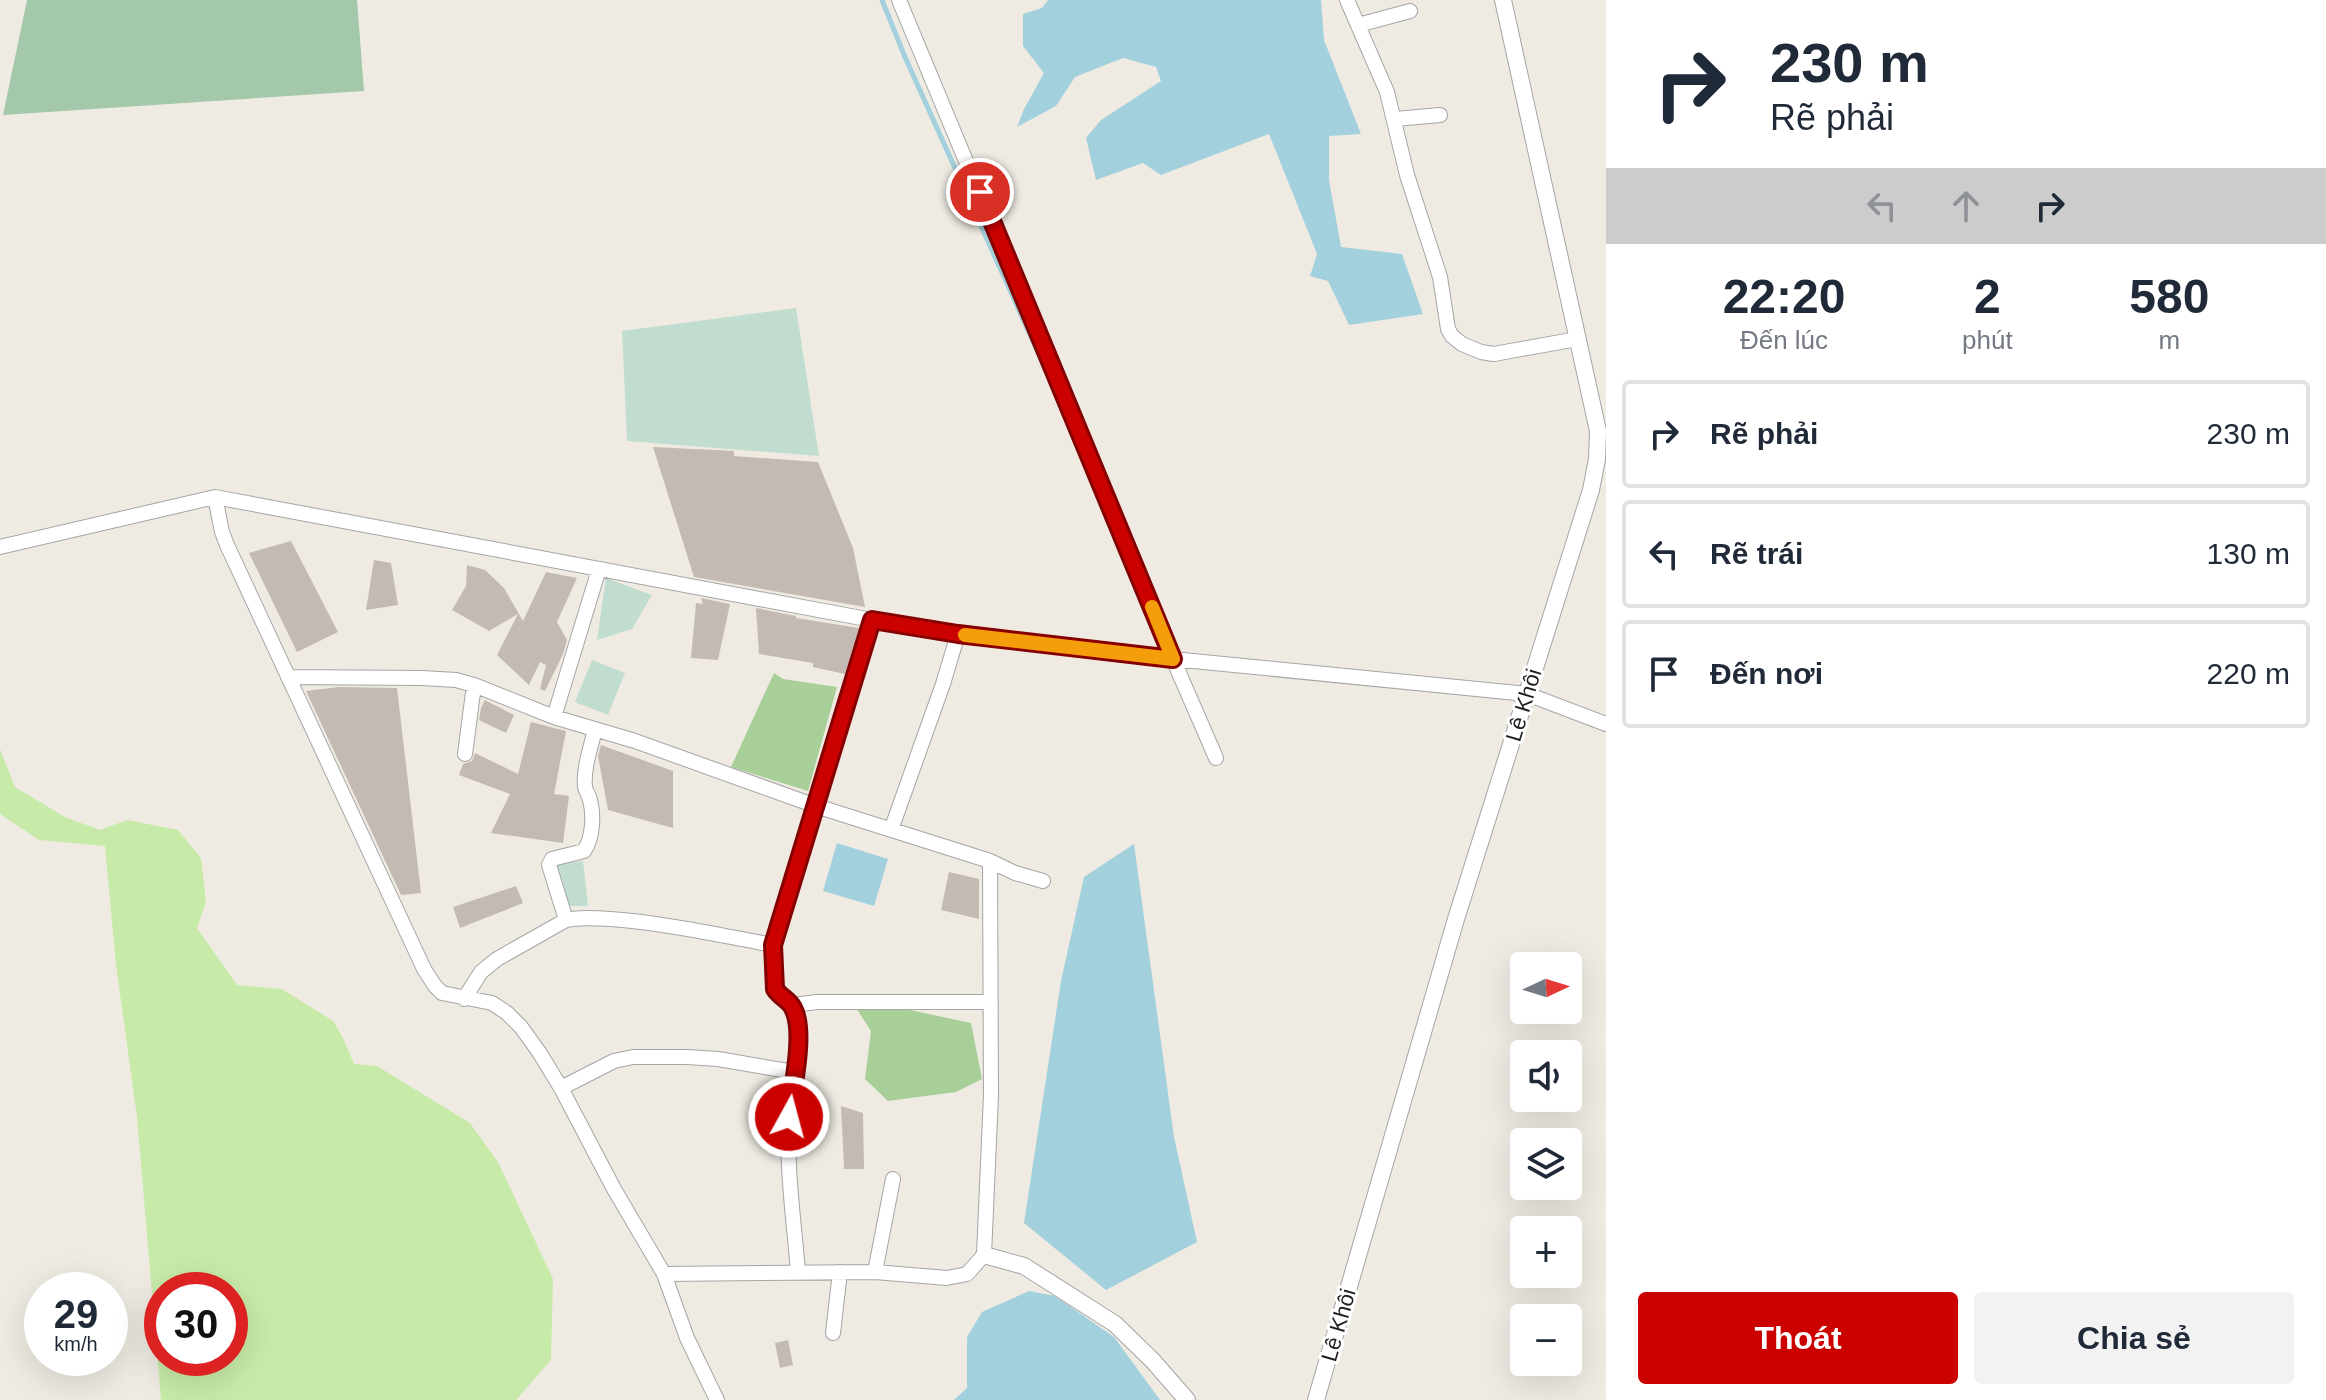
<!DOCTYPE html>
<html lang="vi">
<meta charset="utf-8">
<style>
:root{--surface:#fff;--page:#f2f2f3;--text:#1f2937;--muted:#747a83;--line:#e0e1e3;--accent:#cb0100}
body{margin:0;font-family:Helvetica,sans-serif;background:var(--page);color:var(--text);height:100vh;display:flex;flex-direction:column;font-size:30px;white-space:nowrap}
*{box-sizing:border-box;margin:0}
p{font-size:26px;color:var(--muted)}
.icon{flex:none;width:44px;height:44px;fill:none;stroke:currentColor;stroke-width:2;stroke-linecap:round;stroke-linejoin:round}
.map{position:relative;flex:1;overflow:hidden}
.drawer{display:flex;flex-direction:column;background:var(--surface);width:720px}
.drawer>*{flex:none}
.hud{background:#fff;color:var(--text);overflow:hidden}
.needle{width:52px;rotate:86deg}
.fabs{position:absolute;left:1510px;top:952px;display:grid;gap:16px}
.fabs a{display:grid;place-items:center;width:72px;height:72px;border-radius:8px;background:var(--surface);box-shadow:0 8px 32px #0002;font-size:40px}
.speed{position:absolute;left:24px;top:1272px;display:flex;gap:16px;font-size:40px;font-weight:700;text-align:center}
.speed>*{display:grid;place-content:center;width:104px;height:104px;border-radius:50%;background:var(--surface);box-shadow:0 8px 32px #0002;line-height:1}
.speed small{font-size:20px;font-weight:400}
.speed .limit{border:12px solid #d22;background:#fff;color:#111}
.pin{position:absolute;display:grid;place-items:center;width:68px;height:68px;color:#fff;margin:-34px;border:4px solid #fff;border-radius:50%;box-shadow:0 2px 8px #0007}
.me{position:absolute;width:88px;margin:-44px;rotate:7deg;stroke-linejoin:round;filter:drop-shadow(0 0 6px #0008)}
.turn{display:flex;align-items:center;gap:28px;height:168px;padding:0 32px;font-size:36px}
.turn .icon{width:104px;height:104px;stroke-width:2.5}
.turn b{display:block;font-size:56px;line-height:68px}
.lanes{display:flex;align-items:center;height:76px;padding:0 32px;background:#0003;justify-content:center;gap:40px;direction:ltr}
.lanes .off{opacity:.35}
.eta{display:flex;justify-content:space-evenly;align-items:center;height:136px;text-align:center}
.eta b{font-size:48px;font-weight:700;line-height:56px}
.button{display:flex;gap:16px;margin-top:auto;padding:16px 32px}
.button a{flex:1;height:92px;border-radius:8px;background:var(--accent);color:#fff;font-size:32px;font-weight:700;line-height:92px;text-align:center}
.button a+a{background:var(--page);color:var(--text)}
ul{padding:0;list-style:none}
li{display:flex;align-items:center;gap:24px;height:108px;margin:0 16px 12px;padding:0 16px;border:4px solid var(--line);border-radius:8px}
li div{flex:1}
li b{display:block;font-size:30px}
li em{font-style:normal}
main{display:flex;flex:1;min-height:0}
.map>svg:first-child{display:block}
</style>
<main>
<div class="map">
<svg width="1606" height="1400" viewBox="0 0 1606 1400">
<rect width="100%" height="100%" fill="#efebe3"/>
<path fill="#c8eaa8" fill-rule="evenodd" d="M 0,749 L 15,787 L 65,817 L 100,830 L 127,820 L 178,830 L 201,858 L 206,902 L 197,928 L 237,985 L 282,989 L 333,1021 L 343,1038 L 354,1064 L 377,1066 L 470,1123 L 498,1162 L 553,1279 L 551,1360 L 516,1400 L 161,1400 L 137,1117 L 116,965 L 105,846 L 39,840 L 0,814 ZM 162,1290 L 230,1290 L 230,1358 L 162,1358 Z"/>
<path fill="#a8cf98" d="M 774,673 L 783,679 L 837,687 L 808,791 L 731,767 Z
M 849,997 L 971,1023 L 982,1079 L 956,1092 L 888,1101 L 865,1079 L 871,1031 Z"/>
<path fill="#c0ddd0" d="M 796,308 L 819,456 L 627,441 L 622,331 Z
M 606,578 L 652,595 L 632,629 L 597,640 Z
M 592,660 L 625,673 L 608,715 L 575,702 Z
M 583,861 L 588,906 L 566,906 L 555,864 Z"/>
<path fill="#a4c8aa" d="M 27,0 L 357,0 L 364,91 L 3,115 Z"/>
<path fill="#a3d0dd" d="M 1048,0 L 1321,0 L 1324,40 L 1361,134 L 1329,136 L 1329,180 L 1341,247 L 1402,254 L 1423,314 L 1349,325 L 1328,281 L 1310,276 L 1317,254 L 1269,134 L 1161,175 L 1143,163 L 1096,180 L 1086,138 L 1101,120 L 1161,81 L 1156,67 L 1123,58 L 1075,77 L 1056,106 L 1017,127 L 1024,109 L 1044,73 L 1023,46 L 1023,14 L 1042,8 Z
M 837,843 L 888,859 L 874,906 L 823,891 Z
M 1134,844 L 1174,1137 L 1197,1242 L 1106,1290 L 1024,1223 L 1061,981 L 1084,877 Z
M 1029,1291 L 1055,1296 L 1114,1337 L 1160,1400 L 954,1400 L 967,1388 L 967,1337 L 982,1312 Z"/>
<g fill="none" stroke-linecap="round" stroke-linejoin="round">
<path stroke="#a3d0dd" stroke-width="5" d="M 882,0 L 905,57 L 1045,368"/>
</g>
<path fill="#c3bab3" d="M 653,447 L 734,451 L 734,456 L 818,462 L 853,548 L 865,607 L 694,577 Z
M 291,541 L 338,632 L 297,652 L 249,553 Z
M 374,560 L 391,563 L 398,605 L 366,610 Z
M 467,565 L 485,570 L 504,588 L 523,621 L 546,572 L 577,578 L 557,622 L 567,640 L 563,654 L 545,691 L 540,689 L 546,665 L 540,662 L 529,685 L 497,655 L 518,614 L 489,631 L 452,610 L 466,586 Z
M 701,598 L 730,604 L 718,660 L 691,658 L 696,603 L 703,604 Z
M 756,608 L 796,616 L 796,618 L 859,628 L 845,674 L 813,667 L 813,663 L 759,654 Z
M 339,687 L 397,688 L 421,893 L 401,895 L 306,691 Z
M 485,700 L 514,715 L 506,733 L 479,720 L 481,708 Z
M 531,722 L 566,731 L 554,794 L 569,796 L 563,843 L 491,833 L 510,794 L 459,775 L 463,764 L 472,761 L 475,753 L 518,774 Z
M 601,745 L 673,771 L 673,828 L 608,810 L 598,756 Z
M 949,872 L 979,879 L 979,919 L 941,910 Z
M 516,886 L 523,903 L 460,928 L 453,907 Z
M 841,1106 L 863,1113 L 864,1169 L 844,1169 Z
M 788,1340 L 793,1365 L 780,1368 L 775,1343 Z"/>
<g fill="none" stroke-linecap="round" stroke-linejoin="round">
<defs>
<path id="minor" d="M 899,0 L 1173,659 L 1216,758
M 1347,0 L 1387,92 L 1407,175 L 1440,277 L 1448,329 L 1452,336 L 1462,344 L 1481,352 L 1494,354 L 1577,339
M 1358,25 L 1410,11
M 1395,119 L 1440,115
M 215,497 L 222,532 L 227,545 L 424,969 L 435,986 L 442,993 L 492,1003 L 507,1013 L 521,1027 L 539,1052 L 561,1088 L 614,1189 L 664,1274 L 687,1338 L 717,1400
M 0,547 L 215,497 L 872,620 L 816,806 L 990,861 L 991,1095 L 984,1255 L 967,1274 L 947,1278 L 875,1272 L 664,1274
M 872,620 L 958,634 L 1173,659 L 1527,694 L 1606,724
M 288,677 L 422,678 L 456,680 L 474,685 L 554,717 L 635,741 L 816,806 L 773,945 L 775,989 C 785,1005 795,1003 798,1024 C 802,1054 791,1087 789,1117 C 786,1168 794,1221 798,1272
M 554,717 L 599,569
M 465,754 L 474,685
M 891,830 L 943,684 L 958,634
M 990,861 L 1015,873 L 1043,881
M 566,920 L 549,865 L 552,859 L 584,851 C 593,838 594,815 590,800 C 589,795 586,792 585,787 C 583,769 591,747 595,729
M 464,999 L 481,972 L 497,959 L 566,920 C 580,917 595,918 610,919 C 665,923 719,935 773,945
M 793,1005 L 817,1002 L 991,1002
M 561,1088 L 614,1061 L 633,1057 L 687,1057 L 718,1059 L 794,1072
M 875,1272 L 893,1179
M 833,1333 L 840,1272"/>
<path id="tertiary" d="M 984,1255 L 1024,1266 L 1115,1324 L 1153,1361 L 1187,1400
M 1316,1400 L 1456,919 L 1591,490 L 1597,459 L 1598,431 L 1503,0"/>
</defs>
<use href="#minor" stroke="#a5a5a5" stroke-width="16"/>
<use href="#tertiary" stroke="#a5a5a5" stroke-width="18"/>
<use href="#minor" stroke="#fff" stroke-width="14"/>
<use href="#tertiary" stroke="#fff" stroke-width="16"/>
</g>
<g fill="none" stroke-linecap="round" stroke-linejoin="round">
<defs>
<path id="route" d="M 789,1117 C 792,1090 806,1031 793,1008 C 789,1000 780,997 775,989 L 773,945 L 872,620 L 958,634 L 1173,659 L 980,192"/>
</defs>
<use href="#route" stroke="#840100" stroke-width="20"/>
<use href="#route" stroke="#cb0100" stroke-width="14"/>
<path stroke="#f59e0b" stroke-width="14" d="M 965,635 L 1173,659 L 1152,607"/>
</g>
<g text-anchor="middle" stroke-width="6" stroke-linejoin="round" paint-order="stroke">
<g font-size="22" fill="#1e1e1e" stroke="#fff">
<text transform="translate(1523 705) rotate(-73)" y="8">Lê Khôi</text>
<text transform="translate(1338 1325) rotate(-74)" y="8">Lê Khôi</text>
</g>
</g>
</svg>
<div class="fabs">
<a><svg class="needle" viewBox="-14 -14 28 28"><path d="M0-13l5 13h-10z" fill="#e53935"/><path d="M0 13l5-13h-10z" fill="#747a83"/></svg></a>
<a><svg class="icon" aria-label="sound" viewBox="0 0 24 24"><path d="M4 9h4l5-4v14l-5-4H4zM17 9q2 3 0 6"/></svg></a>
<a><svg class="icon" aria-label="layers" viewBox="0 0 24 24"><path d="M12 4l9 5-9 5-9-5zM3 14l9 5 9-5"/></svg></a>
<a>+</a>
<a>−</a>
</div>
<div class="speed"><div>29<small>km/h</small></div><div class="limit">30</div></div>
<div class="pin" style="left:980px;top:192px;background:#d93025"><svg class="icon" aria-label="arrive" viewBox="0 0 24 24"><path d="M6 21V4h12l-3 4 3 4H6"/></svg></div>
<svg class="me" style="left:789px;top:1117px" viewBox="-20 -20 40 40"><circle r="17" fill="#cb0100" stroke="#fff" stroke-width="3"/><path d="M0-11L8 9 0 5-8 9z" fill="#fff"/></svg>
</div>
<section class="drawer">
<div class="hud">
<div class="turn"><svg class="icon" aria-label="right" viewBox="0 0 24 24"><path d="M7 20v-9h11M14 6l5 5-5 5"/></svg><div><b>230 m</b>Rẽ phải</div></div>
<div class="lanes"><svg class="icon off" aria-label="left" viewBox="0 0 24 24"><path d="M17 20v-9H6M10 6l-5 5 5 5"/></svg><svg class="icon off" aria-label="ahead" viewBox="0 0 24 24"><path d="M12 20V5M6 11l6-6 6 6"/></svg><svg class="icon" aria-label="right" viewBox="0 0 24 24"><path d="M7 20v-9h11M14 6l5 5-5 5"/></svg></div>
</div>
<div class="eta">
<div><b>22:20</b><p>Đến lúc</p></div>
<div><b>2</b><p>phút</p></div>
<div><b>580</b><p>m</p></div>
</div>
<ul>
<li><svg class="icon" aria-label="right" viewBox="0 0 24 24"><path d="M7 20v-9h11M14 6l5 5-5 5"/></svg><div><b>Rẽ phải</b></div><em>230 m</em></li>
<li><svg class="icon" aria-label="left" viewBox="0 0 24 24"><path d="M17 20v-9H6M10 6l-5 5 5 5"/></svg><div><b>Rẽ trái</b></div><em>130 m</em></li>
<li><svg class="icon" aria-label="arrive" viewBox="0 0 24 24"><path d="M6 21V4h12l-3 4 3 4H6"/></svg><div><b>Đến nơi</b></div><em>220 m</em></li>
</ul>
<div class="button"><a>Thoát</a><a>Chia sẻ</a></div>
</section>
</main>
